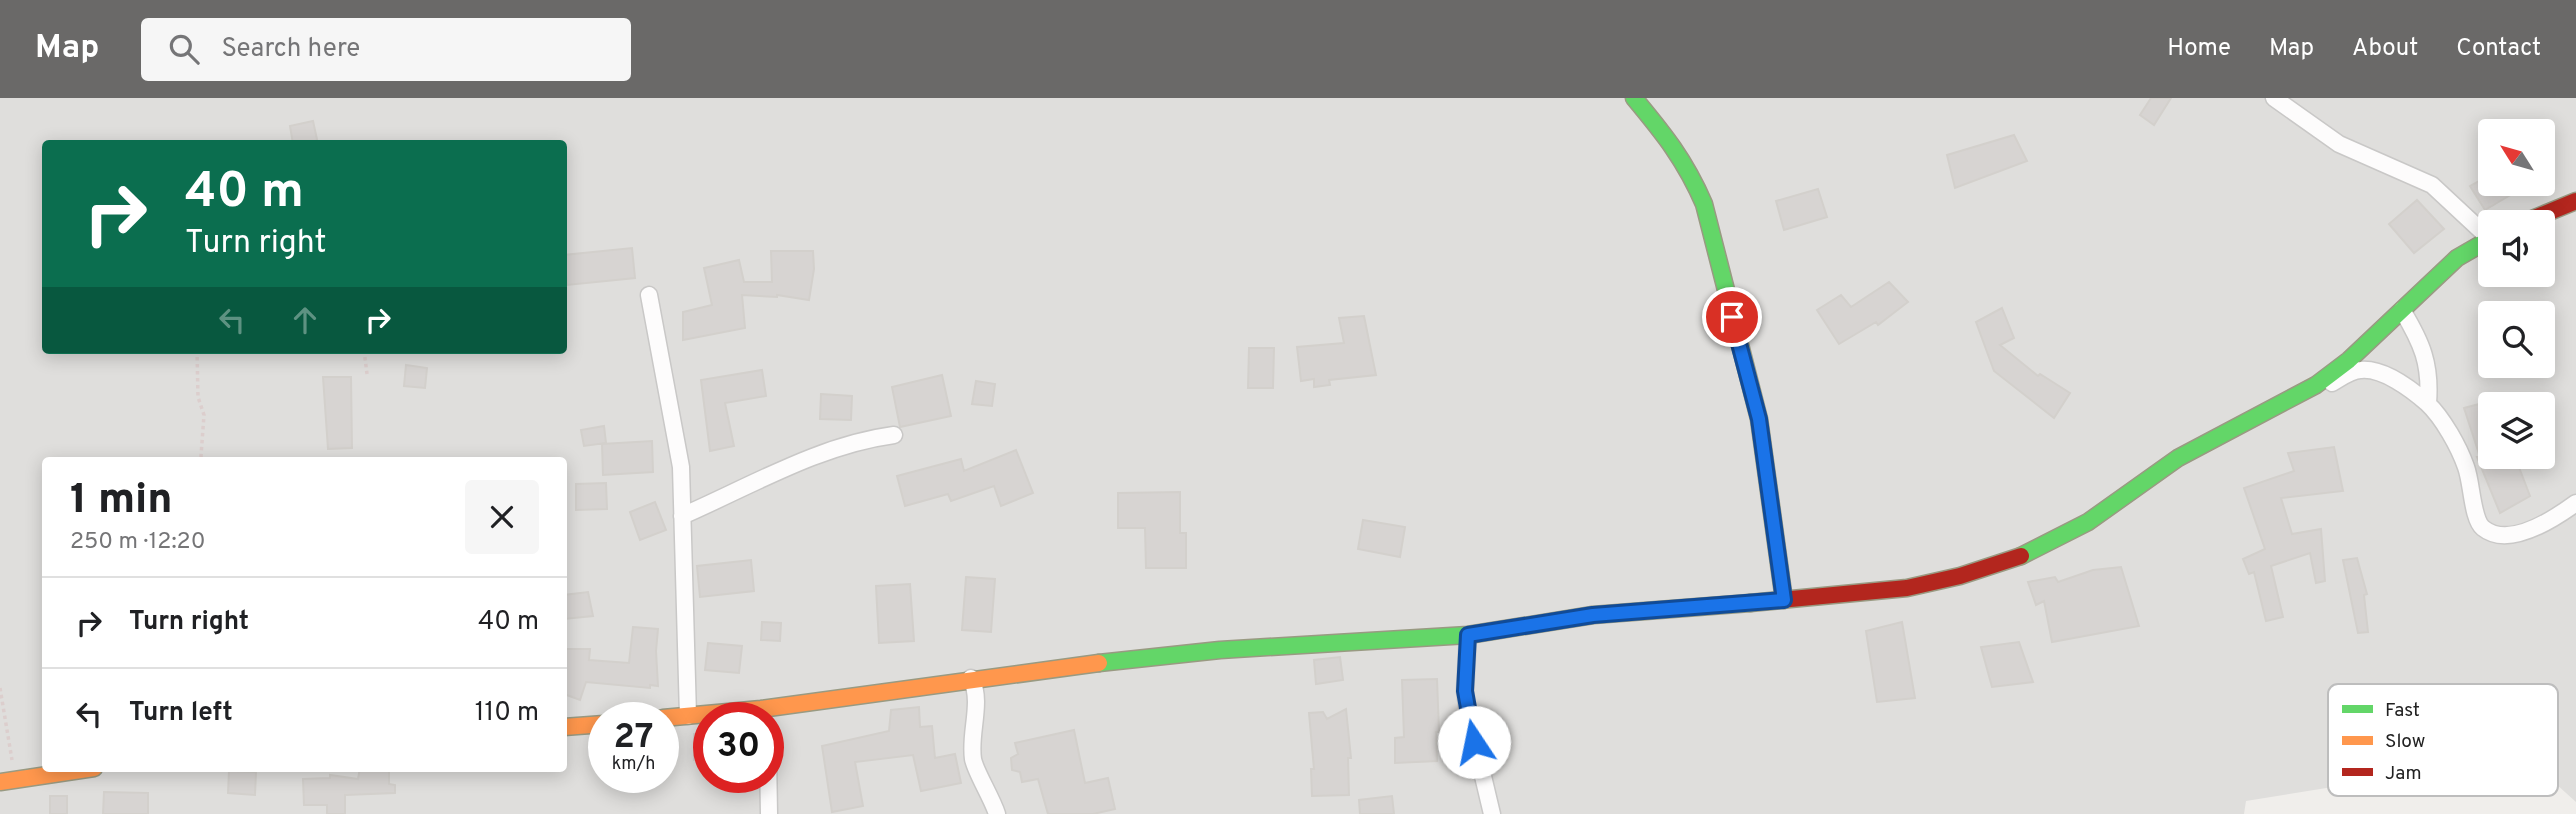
<!DOCTYPE html>
<meta charset="utf-8">
<style>
:root{--surface:#fff;--page:#f6f6f6;--text:#202124;--muted:#757577;--line:#e0e0e0;--accent:#6a6968}
body{margin:0;font-family:Overpass,sans-serif;background:var(--page);color:var(--text);height:100vh;display:flex;flex-direction:column;font-size:26px;white-space:nowrap}
*{box-sizing:border-box;margin:0}
p{font-size:23px;color:var(--muted)}
.icon{flex:none;width:38px;height:38px;fill:none;stroke:currentColor;stroke-width:2;stroke-linecap:round;stroke-linejoin:round}
.map{position:relative;flex:1;overflow:hidden}
.side{position:absolute;left:42px;top:359px;width:525px;height:315px;display:flex;flex-direction:column;background:var(--surface);border-radius:7px;box-shadow:0 4px 18px #0003}
.side>*{flex:none}
.hud{position:absolute;left:42px;top:42px;width:525px;height:214px;border-radius:7px;box-shadow:0 4px 18px #0003;background:#0b6e4f;color:#fff;overflow:hidden}
.needle{width:46px;rotate:307deg}
.buttons{position:absolute;left:2478px;top:21px;display:grid;gap:14px}
.buttons a{display:grid;place-items:center;width:77px;height:77px;border-radius:7px;background:var(--surface);box-shadow:0 4px 18px #0003;font-size:35px}
.speed{position:absolute;left:588px;top:604px;display:flex;gap:14px;font-size:35px;font-weight:700;text-align:center}
.speed>*{display:grid;place-content:center;width:91px;height:91px;border-radius:50%;background:var(--surface);box-shadow:0 4px 18px #0003;line-height:1}
.speed small{font-size:18px;font-weight:400}
.speed .limit{border:10px solid #d22;background:#fff;color:#111}
.pin{position:absolute;display:grid;place-items:center;width:60px;height:60px;color:#fff;margin:-30px;border:4px solid #fff;border-radius:50%;box-shadow:0 2px 7px #0007}
.me{position:absolute;width:77px;margin:-38px;rotate:349deg;stroke-linejoin:round;filter:drop-shadow(0 0 5px #0008)}
.turn{display:flex;align-items:center;gap:24px;height:147px;padding:0 28px;font-size:32px}
.turn .icon{width:91px;height:91px;stroke-width:2.5}
.turn b{display:block;font-size:49px;line-height:60px}
.lanes{display:flex;align-items:center;height:66px;padding:0 28px;background:#0003;justify-content:center;gap:35px;direction:ltr}
.lanes .off{opacity:.35}
.round{display:grid;place-items:center;flex:none;width:74px;height:74px;border-radius:7px;background:var(--page)}
.overview{display:flex;align-items:center;justify-content:space-between;height:119px;padding:0 28px}
h1{font-size:42px;font-weight:800;line-height:52px}
ul{padding:0;list-style:none}
li{display:flex;align-items:center;gap:21px;height:91px;padding:0 28px;border-top:2px solid var(--line)}
li div{flex:1}
li b{display:block;font-size:26px}
li em{font-style:normal}
header{display:flex;align-items:center;gap:42px;box-sizing:border-box;height:98px;padding:0 35px;background:var(--accent);color:#fff}
header strong{font-size:33px}
nav{display:flex;gap:38px;margin-inline-start:auto;font-size:24px}
.search{width:490px;height:63px;background:var(--page);display:flex;align-items:center;gap:18px;box-sizing:border-box;padding:0 24px;border-radius:7px;color:var(--muted);font-size:26px}
.map>svg:first-child{display:block}
</style>
<header>
<strong>Map</strong>
<div class="search"><svg class="icon" aria-label="search" viewBox="0 0 24 24"><circle cx="10" cy="10" r="6"/><path d="M15 15l6 6"/></svg>Search here</div>
<nav><a>Home</a><a>Map</a><a>About</a><a>Contact</a></nav>
</header>
<div class="map">
<svg width="2576" height="716" viewBox="0 0 2576 716">
<rect width="100%" height="100%" fill="#f0eeeb"/>
<path fill="#dfdedc" fill-rule="evenodd" d="M 0,0 L 2576,0 L 2576,704 L 2525,658 L 2246,703 L 2244,716 L 0,716 ZM 2490,33 L 2543,33 L 2543,86 L 2490,86 ZM 46,46 L 564,46 L 564,252 L 46,252 ZM 2490,124 L 2543,124 L 2543,177 L 2490,177 ZM 2490,215 L 2543,215 L 2543,268 L 2490,268 ZM 2490,306 L 2543,306 L 2543,359 L 2490,359 ZM 46,362 L 564,362 L 564,670 L 46,670 ZM 604,620 L 663,620 L 663,679 L 604,679 ZM 709,620 L 768,620 L 768,679 L 709,679 Z"/>
<path fill="#d7d4d2" stroke="#d3d0cc" stroke-width="2" d="M 2151,0 L 2171,0 L 2154,27 L 2140,17 Z
M 313,23 L 318,46 L 293,46 L 290,28 Z
M 2014,37 L 2027,63 L 1955,90 L 1947,57 Z
M 2490,77 L 2490,86 L 2529,86 L 2485,112 L 2470,88 Z
M 1818,91 L 1827,119 L 1784,132 L 1776,103 Z
M 2417,102 L 2444,131 L 2414,155 L 2389,126 Z
M 632,150 L 635,180 L 567,187 L 564,157 Z
M 771,153 L 813,153 L 814,171 L 809,202 L 777,197 L 777,199 L 742,197 L 745,230 L 683,242 L 683,214 L 712,207 L 704,170 L 739,162 L 744,184 L 772,184 Z
M 1889,184 L 1908,204 L 1878,227 L 1876,224 L 1839,246 L 1817,212 L 1841,197 L 1851,209 Z
M 2002,210 L 2014,240 L 2000,247 L 2038,278 L 2040,276 L 2070,295 L 2054,320 L 1994,273 L 1976,224 Z
M 1364,218 L 1376,277 L 1329,282 L 1330,287 L 1314,289 L 1314,281 L 1301,283 L 1297,249 L 1344,245 L 1339,220 Z
M 1249,250 L 1274,250 L 1273,290 L 1248,290 Z
M 406,267 L 427,270 L 425,290 L 404,288 Z
M 762,272 L 766,298 L 725,305 L 734,348 L 710,353 L 701,282 Z
M 942,277 L 951,318 L 900,329 L 892,289 Z
M 323,279 L 351,279 L 352,350 L 328,351 Z
M 976,283 L 995,286 L 992,308 L 972,306 Z
M 821,296 L 852,298 L 851,322 L 820,321 Z
M 2483,305 L 2490,322 L 2490,359 L 2515,359 L 2530,398 L 2500,415 L 2477,359 L 2480,359 L 2464,310 Z
M 604,328 L 606,345 L 584,348 L 581,332 Z
M 652,343 L 653,374 L 603,377 L 602,346 Z
M 2334,349 L 2343,393 L 2281,400 L 2292,436 L 2321,431 L 2325,483 L 2316,485 L 2310,455 L 2271,468 L 2283,519 L 2266,523 L 2254,474 L 2249,476 L 2243,461 L 2265,451 L 2244,390 L 2294,373 L 2288,355 Z
M 1016,352 L 1033,395 L 1001,408 L 994,388 L 951,403 L 948,396 L 905,408 L 897,378 L 961,361 L 964,373 Z
M 606,385 L 607,411 L 576,412 L 576,386 Z
M 1180,394 L 1180,435 L 1186,435 L 1186,470 L 1146,470 L 1145,430 L 1118,430 L 1118,395 Z
M 655,404 L 666,432 L 640,442 L 630,414 Z
M 1363,422 L 1405,429 L 1400,459 L 1358,451 Z
M 2357,460 L 2367,496 L 2364,497 L 2368,534 L 2358,535 L 2343,462 Z
M 751,462 L 754,493 L 700,499 L 697,468 Z
M 2121,469 L 2139,528 L 2052,544 L 2044,503 L 2036,507 L 2028,484 L 2055,479 L 2058,484 L 2093,472 Z
M 966,479 L 995,481 L 991,534 L 962,532 Z
M 910,486 L 914,543 L 879,545 L 876,488 Z
M 588,494 L 593,518 L 564,521 L 564,497 Z
M 762,524 L 781,525 L 780,543 L 761,542 Z
M 1902,524 L 1915,600 L 1877,604 L 1866,533 Z
M 633,529 L 658,531 L 656,553 L 658,588 L 650,587 L 650,590 L 586,584 L 580,602 L 564,596 L 564,551 L 590,551 L 589,562 L 629,565 Z
M 2019,544 L 2033,584 L 1992,589 L 1981,549 Z
M 708,545 L 742,548 L 739,575 L 705,572 Z
M 1340,559 L 1343,582 L 1316,586 L 1314,562 Z
M 1437,581 L 1439,634 L 1436,634 L 1437,663 L 1395,665 L 1395,640 L 1404,639 L 1402,582 Z
M 919,609 L 920,629 L 932,628 L 935,660 L 955,656 L 961,685 L 921,693 L 913,657 L 855,664 L 863,708 L 832,714 L 822,648 L 889,633 L 891,612 Z
M 1346,611 L 1351,660 L 1348,660 L 1349,697 L 1312,698 L 1311,671 L 1314,671 L 1309,615 L 1323,614 L 1327,621 Z
M 1074,632 L 1085,685 L 1108,680 L 1115,711 L 1093,716 L 1048,716 L 1038,681 L 1022,684 L 1020,674 L 1012,672 L 1011,660 L 1018,656 L 1015,645 Z
M 694,636 L 709,636 L 709,662 L 694,662 Z
M 360,670 L 389,670 L 389,686 L 395,687 L 395,695 L 345,697 L 345,716 L 327,716 L 327,707 L 304,707 L 303,681 L 330,680 L 330,677 L 358,681 Z
M 229,673 L 256,674 L 255,697 L 228,695 Z
M 104,694 L 148,695 L 148,716 L 103,716 Z
M 50,698 L 67,698 L 67,716 L 50,716 Z
M 1392,698 L 1394,716 L 1360,716 L 1359,702 Z"/>
<g fill="none" stroke-linecap="round" stroke-linejoin="round">
<defs>
<path id="street" d="M 2274,0 L 2339,46 L 2432,87 L 2490,141
M 649,197 L 681,369 L 688,618
M 2402,212 C 2422,245 2431,266 2428,305
M 2332,285 C 2341,280 2351,272 2361,272 C 2383,270 2411,291 2427,305 C 2443,320 2459,349 2466,369 C 2472,385 2472,421 2483,430 C 2509,451 2554,421 2576,405
M 682,418 C 751,388 819,347 894,337
M 1468,537 L 1465,593 L 1468,615 L 1492,716
M 971,580 C 983,605 969,634 973,661 C 975,673 992,700 997,716
M 768,657 L 769,716"/>
<path id="fast" d="M 1634,0 C 1664,36 1685,62 1704,106 L 1759,321 L 1784,502
M 2021,458 L 2088,424 L 2178,360 L 2316,287 L 2349,262 L 2457,160 L 2490,141
M 1099,565 L 1220,552 L 1468,537 L 1593,517 L 1750,505"/>
<path id="slow" d="M 663,620 L 761,611 L 1099,565
M 564,629 L 604,626
M 0,684 L 94,670"/>
<path id="jam" d="M 2525,124 L 2576,103
M 1750,505 L 1907,490 L 1960,478 L 2021,458"/>
</defs>
<use href="#street" stroke="#c9c8c7" stroke-width="19"/>
<use href="#fast" stroke="#999a82" stroke-width="19"/>
<use href="#slow" stroke="#999a82" stroke-width="19"/>
<use href="#jam" stroke="#999a82" stroke-width="19"/>
<path stroke="#dccecd" stroke-width="3.5" stroke-dasharray="3.5 3.5" stroke-linecap="butt" d="M 197,252 L 198,299 L 204,317 L 201,358 L 203,362
M 364,252 L 367,276
M 0,590 L 12,662"/>
<use href="#street" stroke="#fdfcfc" stroke-width="16"/>
<use href="#fast" stroke="#63d668" stroke-width="16"/>
<use href="#slow" stroke="#ff974d" stroke-width="16"/>
<use href="#jam" stroke="#b3261e" stroke-width="16"/>
</g>
<g fill="none" stroke-linecap="round" stroke-linejoin="round">
<defs>
<path id="route" d="M 1474,644 L 1465,593 L 1468,537 L 1593,517 L 1784,502 L 1759,321 L 1732,219"/>
</defs>
<use href="#route" stroke="#114b97" stroke-width="18"/>
<use href="#route" stroke="#1a73e8" stroke-width="12"/>
</g>
<rect x="2328" y="586" width="230" height="112" rx="10" fill="#fff" stroke="#bdbdbd" stroke-width="2"/>
<rect x="2342" y="607" width="31" height="8" fill="#63d668"/>
<rect x="2342" y="638" width="31" height="9" fill="#ff974d"/>
<rect x="2342" y="670" width="31" height="8" fill="#b3261e"/>
<g font-size="19" fill="#222">
<text x="2385" y="618">Fast</text>
<text x="2385" y="649">Slow</text>
<text x="2385" y="681">Jam</text>
</g>
</svg>
<div class="buttons">
<a><svg class="needle" viewBox="-14 -14 28 28"><path d="M0-13l5 13h-10z" fill="#e53935"/><path d="M0 13l5-13h-10z" fill="#757577"/></svg></a>
<a><svg class="icon" aria-label="sound" viewBox="0 0 24 24"><path d="M4 9h4l5-4v14l-5-4H4zM17 9q2 3 0 6"/></svg></a>
<a><svg class="icon" aria-label="search" viewBox="0 0 24 24"><circle cx="10" cy="10" r="6"/><path d="M15 15l6 6"/></svg></a>
<a><svg class="icon" aria-label="layers" viewBox="0 0 24 24"><path d="M12 4l9 5-9 5-9-5zM3 14l9 5 9-5"/></svg></a>
</div>
<div class="speed"><div>27<small>km/h</small></div><div class="limit">30</div></div>
<div class="pin" style="left:1732px;top:219px;background:#d93025"><svg class="icon" aria-label="arrive" viewBox="0 0 24 24"><path d="M6 21V4h12l-3 4 3 4H6"/></svg></div>
<svg class="me" style="left:1474px;top:644px" viewBox="-20 -20 40 40"><circle r="19" fill="#fff"/><path d="M0-13L10 11 0 6-10 11z" fill="#1a73e8"/></svg>
<div class="hud">
<div class="turn"><svg class="icon" aria-label="right" viewBox="0 0 24 24"><path d="M7 20v-9h11M14 6l5 5-5 5"/></svg><div><b>40 m</b>Turn right</div></div>
<div class="lanes"><svg class="icon off" aria-label="left" viewBox="0 0 24 24"><path d="M17 20v-9H6M10 6l-5 5 5 5"/></svg><svg class="icon off" aria-label="ahead" viewBox="0 0 24 24"><path d="M12 20V5M6 11l6-6 6 6"/></svg><svg class="icon" aria-label="right" viewBox="0 0 24 24"><path d="M7 20v-9h11M14 6l5 5-5 5"/></svg></div>
</div>
<section class="side">
<div class="overview"><div><h1>1 min</h1><p>250 m · 12:20</p></div><a class="round"><svg class="icon" aria-label="close" viewBox="0 0 24 24"><path d="M6 6l12 12M18 6L6 18"/></svg></a></div>
<ul>
<li><svg class="icon" aria-label="right" viewBox="0 0 24 24"><path d="M7 20v-9h11M14 6l5 5-5 5"/></svg><div><b>Turn right</b></div><em>40 m</em></li>
<li><svg class="icon" aria-label="left" viewBox="0 0 24 24"><path d="M17 20v-9H6M10 6l-5 5 5 5"/></svg><div><b>Turn left</b></div><em>110 m</em></li>
</ul>
</section>
</div>
